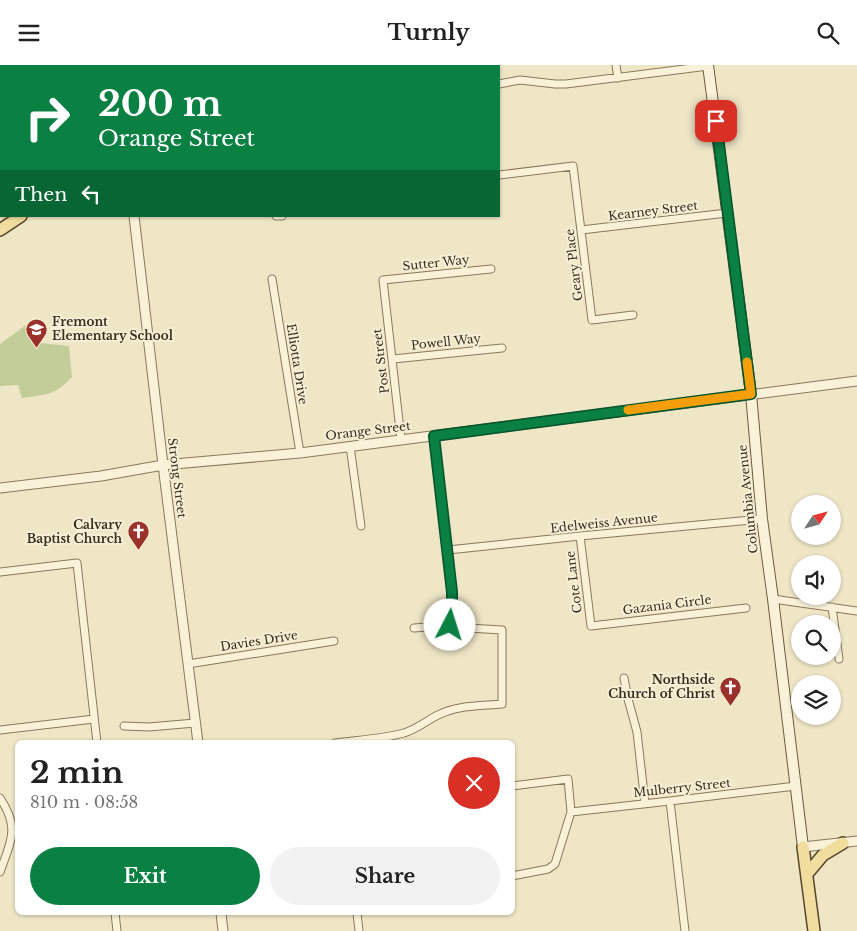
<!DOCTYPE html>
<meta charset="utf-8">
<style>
:root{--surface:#fff;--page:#f2f2f2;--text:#222;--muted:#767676;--accent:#0b8043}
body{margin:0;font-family:"Libre Baskerville",serif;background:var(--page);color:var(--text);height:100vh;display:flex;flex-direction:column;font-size:19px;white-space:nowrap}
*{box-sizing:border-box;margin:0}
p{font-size:16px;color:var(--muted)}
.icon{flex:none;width:28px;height:28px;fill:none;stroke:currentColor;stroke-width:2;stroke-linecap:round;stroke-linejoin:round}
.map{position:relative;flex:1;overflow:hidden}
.details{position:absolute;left:15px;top:675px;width:500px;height:175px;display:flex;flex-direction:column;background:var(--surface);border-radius:8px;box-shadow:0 1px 4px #0004}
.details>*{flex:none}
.top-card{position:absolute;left:0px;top:0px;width:500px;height:152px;box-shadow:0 1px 4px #0004;background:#0b8043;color:#fff;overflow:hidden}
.needle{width:32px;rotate:54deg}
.tools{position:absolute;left:791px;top:430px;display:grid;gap:10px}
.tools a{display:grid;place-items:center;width:50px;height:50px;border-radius:50%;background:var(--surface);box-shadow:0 1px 4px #0004;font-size:25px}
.pin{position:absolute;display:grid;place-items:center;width:42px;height:42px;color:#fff;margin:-21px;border-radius:10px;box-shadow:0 2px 8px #0006}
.me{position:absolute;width:55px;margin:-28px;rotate:5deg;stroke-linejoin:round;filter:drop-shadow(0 0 4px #0008)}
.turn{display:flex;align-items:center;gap:18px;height:105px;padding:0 15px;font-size:22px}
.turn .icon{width:65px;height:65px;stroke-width:2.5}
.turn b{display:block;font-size:35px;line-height:42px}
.then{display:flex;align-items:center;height:48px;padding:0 15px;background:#0003;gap:10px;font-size:19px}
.round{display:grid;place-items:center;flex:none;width:52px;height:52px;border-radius:26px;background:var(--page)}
.overview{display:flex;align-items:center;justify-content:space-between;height:85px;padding:0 15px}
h1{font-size:30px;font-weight:700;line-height:38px}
.cta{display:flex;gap:10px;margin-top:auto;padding:10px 15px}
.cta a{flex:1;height:58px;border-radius:30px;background:var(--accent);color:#fff;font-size:20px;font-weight:700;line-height:58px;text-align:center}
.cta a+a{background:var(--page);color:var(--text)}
header{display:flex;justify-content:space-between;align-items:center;height:65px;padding:0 15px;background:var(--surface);font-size:22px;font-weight:700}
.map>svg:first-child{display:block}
</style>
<header><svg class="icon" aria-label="menu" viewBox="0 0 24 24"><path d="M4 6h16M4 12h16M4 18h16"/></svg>Turnly<svg class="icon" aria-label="search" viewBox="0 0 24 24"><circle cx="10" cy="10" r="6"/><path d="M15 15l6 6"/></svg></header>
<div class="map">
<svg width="857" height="866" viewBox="0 0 857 866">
<rect width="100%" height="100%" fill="#efe6c6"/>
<path fill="#c3cd99" d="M 34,254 L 41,278 L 69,281 L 72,312 C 54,331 47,329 22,333 L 18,320 L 0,321 L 0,279 Z"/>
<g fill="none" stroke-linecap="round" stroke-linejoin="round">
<defs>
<path id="minor" d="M 209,0 L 209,1
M 373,0 L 373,1
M 465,0 L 465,1
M 616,0 L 618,13
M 0,8 L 1,18
M 499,19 L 520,15 L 555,19 L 566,19 L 708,1
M 499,110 L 573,101 L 592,255 L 633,250
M 276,151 L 282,151
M 581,165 L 727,148
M 272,214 L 300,388
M 393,294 L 502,283
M 434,371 L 452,527 L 452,546 L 450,560
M 401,374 L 383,215 L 491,204
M 350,381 L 361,461
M 580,471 L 591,561 L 746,543
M 448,485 L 580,471 L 762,454
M 0,507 L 77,498 L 97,678
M 773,534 L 857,546
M 832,542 L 839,594
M 188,599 L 334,576
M 624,613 L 628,634 L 637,667 L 645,738
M 124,661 L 149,662 L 195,658
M 0,665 L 94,654
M 335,678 C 358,675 382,674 404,668 C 417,664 426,656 438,650 C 457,640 481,641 502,639 L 502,565 L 468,563 L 450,560 L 414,563
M 512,721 L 568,714 L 571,747 L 555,799 L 548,804 L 512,811
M 0,733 C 20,763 11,776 0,807
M 670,736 L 685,866
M 571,747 L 670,736 L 796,721
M 115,848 L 117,866
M 357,848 L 359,866"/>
<path id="tertiary" d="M 116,0 L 117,1
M 134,151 L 163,400 L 198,678
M 0,423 L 101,411 L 163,400 L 300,388 L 857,316
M 803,782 L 857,776
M 221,848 L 223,866"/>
<path id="secondary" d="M 708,0 L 751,329 L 762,454 L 773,534 L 803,782"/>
<path id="primary" d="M 257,1 L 259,0
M 281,1 L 283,0
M 0,165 L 21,151
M 803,782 L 814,866
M 807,809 L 823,790 L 843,778"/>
</defs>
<use href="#minor" stroke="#8a785b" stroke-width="9"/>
<use href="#tertiary" stroke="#8a785b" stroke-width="11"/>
<use href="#secondary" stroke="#6c593e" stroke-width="12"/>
<use href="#primary" stroke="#58452f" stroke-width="14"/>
<use href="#minor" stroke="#f9f2d9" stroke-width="7"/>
<use href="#tertiary" stroke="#f9f2d9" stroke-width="9"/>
<use href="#secondary" stroke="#f9f2d9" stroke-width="10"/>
<use href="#primary" stroke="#f1de9e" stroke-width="11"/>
</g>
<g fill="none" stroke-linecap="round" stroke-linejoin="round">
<defs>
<path id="route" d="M 450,560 L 452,546 L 452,527 L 434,371 L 751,329 L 716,56"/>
</defs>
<use href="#route" stroke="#07532c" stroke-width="12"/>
<use href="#route" stroke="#0b8043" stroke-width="9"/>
<path stroke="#f59e0b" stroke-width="9" d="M 628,345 L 751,329 L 747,297"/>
</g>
<defs>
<symbol id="school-pin" viewBox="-11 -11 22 30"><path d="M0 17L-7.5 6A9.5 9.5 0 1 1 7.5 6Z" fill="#9a322b" stroke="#f6efd5"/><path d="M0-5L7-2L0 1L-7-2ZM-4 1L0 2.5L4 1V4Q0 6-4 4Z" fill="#fff"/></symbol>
<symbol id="church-pin" viewBox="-11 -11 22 30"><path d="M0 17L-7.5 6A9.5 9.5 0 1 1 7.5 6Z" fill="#9a322b" stroke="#f6efd5"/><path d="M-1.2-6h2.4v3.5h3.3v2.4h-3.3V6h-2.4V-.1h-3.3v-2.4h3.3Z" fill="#fff"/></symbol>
</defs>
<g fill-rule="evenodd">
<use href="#school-pin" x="24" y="252" width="25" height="34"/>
<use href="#church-pin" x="126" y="454" width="25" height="34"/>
<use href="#church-pin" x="718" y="610" width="25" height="34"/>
</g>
<g text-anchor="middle" stroke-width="4" stroke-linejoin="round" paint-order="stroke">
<g font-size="12" fill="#3a2e1f" stroke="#f6efd5">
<text transform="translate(653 146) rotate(-7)" y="4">Kearney Street</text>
<text transform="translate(436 198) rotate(-6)" y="4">Sutter Way</text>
<text transform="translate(574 200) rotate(-97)" y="4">Geary Place</text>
<text transform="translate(446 277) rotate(-6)" y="4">Powell Way</text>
<text transform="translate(381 296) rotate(-97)" y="4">Post Street</text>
<text transform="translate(297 299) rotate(81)" y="4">Elliotta Drive</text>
<text transform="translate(368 366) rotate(-7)" y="4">Orange Street</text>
<text transform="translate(177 413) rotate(83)" y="4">Strong Street</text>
<text transform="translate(748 434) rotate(-96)" y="4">Columbia Avenue</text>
<text transform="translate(604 458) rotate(-6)" y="4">Edelweiss Avenue</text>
<text transform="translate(574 517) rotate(-97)" y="4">Cote Lane</text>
<text transform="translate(667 540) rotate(-7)" y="4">Gazania Circle</text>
<text transform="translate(259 576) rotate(-9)" y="4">Davies Drive</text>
<text transform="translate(682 723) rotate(-6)" y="4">Mulberry Street</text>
</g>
<g font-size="12" font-weight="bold" fill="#3a2e1f" stroke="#f6efd5" text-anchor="end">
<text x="52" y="261" text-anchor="start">Fremont<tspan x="52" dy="14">Elementary School</tspan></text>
<text x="122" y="464">Calvary<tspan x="122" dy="14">Baptist Church</tspan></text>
<text x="715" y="619">Northside<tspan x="715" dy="14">Church of Christ</tspan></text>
</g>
</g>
</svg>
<div class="tools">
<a><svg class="needle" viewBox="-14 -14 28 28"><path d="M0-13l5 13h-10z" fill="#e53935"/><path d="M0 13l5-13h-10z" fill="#767676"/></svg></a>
<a><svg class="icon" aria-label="sound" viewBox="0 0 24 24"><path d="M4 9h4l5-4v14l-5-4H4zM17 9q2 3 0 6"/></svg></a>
<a><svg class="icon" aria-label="search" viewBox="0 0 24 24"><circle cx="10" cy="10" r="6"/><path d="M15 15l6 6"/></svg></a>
<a><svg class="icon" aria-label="layers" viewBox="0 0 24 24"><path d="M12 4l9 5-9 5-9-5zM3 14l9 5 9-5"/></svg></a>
</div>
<div class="pin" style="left:716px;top:56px;background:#d93025"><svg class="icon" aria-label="arrive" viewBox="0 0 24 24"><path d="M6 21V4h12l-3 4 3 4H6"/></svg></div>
<svg class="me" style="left:450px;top:560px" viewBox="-20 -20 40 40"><circle r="19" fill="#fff"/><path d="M0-13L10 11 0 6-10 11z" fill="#0b8043"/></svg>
<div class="top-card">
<div class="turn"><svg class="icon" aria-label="right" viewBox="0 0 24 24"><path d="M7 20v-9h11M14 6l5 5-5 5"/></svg><div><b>200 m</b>Orange Street</div></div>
<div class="then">Then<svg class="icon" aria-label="left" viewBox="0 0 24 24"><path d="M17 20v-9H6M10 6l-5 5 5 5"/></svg></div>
</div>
<section class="details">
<div class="overview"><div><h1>2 min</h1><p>810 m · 08:58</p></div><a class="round" style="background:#d93025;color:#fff"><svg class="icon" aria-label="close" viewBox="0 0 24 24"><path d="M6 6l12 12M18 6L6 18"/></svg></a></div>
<div class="cta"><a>Exit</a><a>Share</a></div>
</section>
</div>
